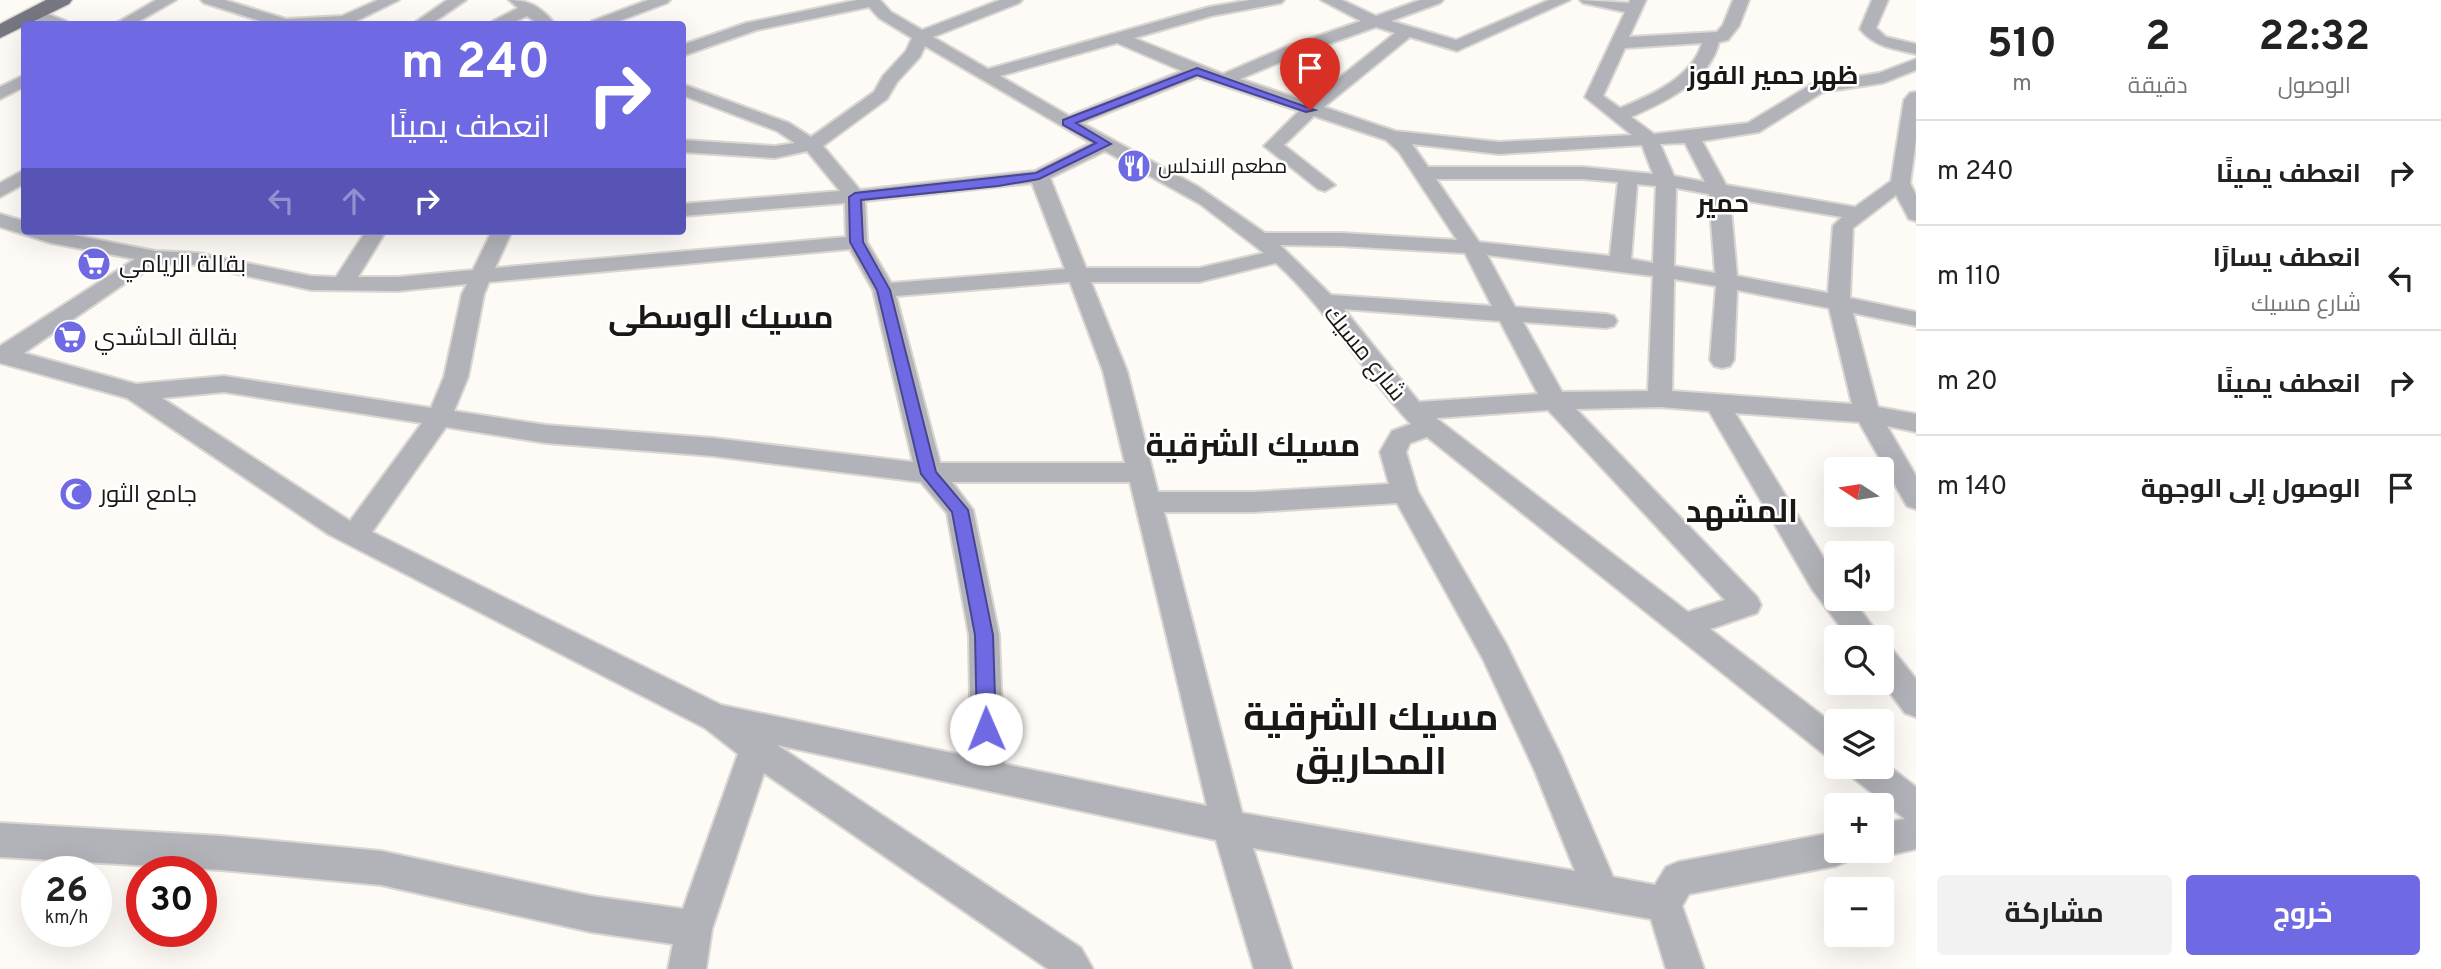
<!DOCTYPE html>
<html lang="ar">
<meta charset="utf-8">
<style>
:root{--surface:#fff;--page:#f2f2f2;--text:#222;--muted:#767676;--line:#e0e0e0;--accent:#6f6ae4}
body{margin:0;font-family:Overpass,Cairo,sans-serif;background:var(--page);color:var(--text);direction:rtl;height:100vh;display:flex;flex-direction:column;font-size:26px;white-space:nowrap}
*{box-sizing:border-box;margin:0}
p{font-size:23px;color:var(--muted)}
.icon{flex:none;width:38px;height:38px;fill:none;stroke:currentColor;stroke-width:2;stroke-linecap:round;stroke-linejoin:round}
.map{position:relative;flex:1;overflow:hidden;direction:ltr}
.drawer{display:flex;flex-direction:column;background:var(--surface);width:525px}
.drawer>*{flex:none}
.top-card{position:absolute;left:21px;top:21px;width:665px;height:214px;border-radius:7px;box-shadow:0 7px 28px #0002;direction:rtl;background:#6f6ae4;color:#fff;overflow:hidden}
.needle{width:46px;rotate:282deg}
.fabs{position:absolute;left:1824px;top:457px;display:grid;gap:14px}
.fabs a{display:grid;place-items:center;width:70px;height:70px;border-radius:7px;background:var(--surface);box-shadow:0 7px 28px #0002;font-size:35px}
.speed{position:absolute;left:21px;top:856px;display:flex;gap:14px;font-size:35px;font-weight:700;text-align:center}
.speed>*{display:grid;place-content:center;width:91px;height:91px;border-radius:50%;background:var(--surface);box-shadow:0 7px 28px #0002;line-height:1}
.speed small{font-size:18px;font-weight:400}
.speed .limit{border:10px solid #d22;background:#fff;color:#111}
.pin{position:absolute;display:grid;place-items:center;width:60px;height:60px;color:#fff;margin:-72px -30px;border-radius:50% 50% 50% 0;rotate:-45deg;box-shadow:0 0 7px #0007}
.pin .icon{rotate:45deg}
.me{position:absolute;width:77px;margin:-38px;rotate:359deg;stroke-linejoin:round;filter:drop-shadow(0 0 5px #0008)}
.turn{display:flex;align-items:center;gap:24px;height:147px;padding:0 21px;font-size:32px}
.turn .icon{width:91px;height:91px;stroke-width:2.5}
.turn b{display:block;font-size:49px;line-height:60px}
.lanes{display:flex;align-items:center;height:66px;padding:0 21px;background:#0003;justify-content:center;gap:35px;direction:ltr}
.lanes .off{opacity:.35}
.eta{display:flex;justify-content:space-evenly;align-items:center;height:119px;text-align:center}
.eta b{font-size:42px;font-weight:700;line-height:49px}
.primary-button{display:flex;gap:14px;margin-top:auto;padding:14px 21px}
.primary-button a{flex:1;height:80px;border-radius:7px;background:var(--accent);color:#fff;font-size:28px;font-weight:700;line-height:80px;text-align:center}
.primary-button a+a{background:var(--page);color:var(--text)}
ul{padding:0;list-style:none}
li{display:flex;align-items:center;gap:21px;height:105px;padding:0 21px;border-top:2px solid var(--line)}
li div{flex:1}
li b{display:block;font-size:26px}
li em{font-style:normal}
main{display:flex;flex:1;min-height:0}
.map>svg:first-child{display:block}
</style>
<main>
<section class="drawer">
<div class="eta">
<div><b>22:32</b><p>الوصول</p></div>
<div><b>2</b><p>دقيقة</p></div>
<div><b>510</b><p>m</p></div>
</div>
<ul>
<li><svg class="icon" aria-label="right" viewBox="0 0 24 24"><path d="M7 20v-9h11M14 6l5 5-5 5"/></svg><div><b>انعطف يمينًا</b></div><em>240 m</em></li>
<li><svg class="icon" aria-label="left" viewBox="0 0 24 24"><path d="M17 20v-9H6M10 6l-5 5 5 5"/></svg><div><b>انعطف يسارًا</b><p>شارع مسيك</p></div><em>110 m</em></li>
<li><svg class="icon" aria-label="right" viewBox="0 0 24 24"><path d="M7 20v-9h11M14 6l5 5-5 5"/></svg><div><b>انعطف يمينًا</b></div><em>20 m</em></li>
<li><svg class="icon" aria-label="arrive" viewBox="0 0 24 24"><path d="M6 21V4h12l-3 4 3 4H6"/></svg><div><b>الوصول إلى الوجهة</b></div><em>140 m</em></li>
</ul>
<div class="primary-button"><a>خروج</a><a>مشاركة</a></div>
</section>
<div class="map">
<svg width="1916" height="969" viewBox="0 0 1916 969">
<rect width="100%" height="100%" fill="#fefaf6"/>
<g fill="none" stroke-linecap="round" stroke-linejoin="round">
<defs>
<path id="minor" d="M 156,0 L 176,0 L 134,24 L 115,24 Z
M 201,0 L 225,0 L 286,19 L 342,16 L 378,0 L 399,0 L 350,24 L 270,24 L 204,3 Z
M 447,0 L 466,0 L 431,24 L 413,24 Z
M 509,0 C 530,0 542,8 555,24 L 538,24 L 527,16 L 510,24 L 491,24 L 493,21 L 518,8 Z
M 648,0 L 670,0 L 667,3 L 611,24 L 590,24 L 592,21 Z
M 857,0 L 880,0 L 891,12 L 922,30 L 1000,0 L 1022,0 L 1019,3 L 933,37 L 988,69 L 1209,7 L 1250,0 L 1284,0 L 1281,3 L 1211,16 L 1134,38 L 1223,74 L 1283,48 L 1361,21 L 1321,0 L 1342,0 L 1376,16 L 1420,0 L 1443,0 L 1440,3 L 1391,21 L 1456,40 L 1549,0 L 1570,0 L 1457,51 L 1410,37 L 1324,107 L 1395,131 L 1499,142 L 1632,135 L 1585,97 L 1625,12 L 1583,3 L 1580,0 L 1629,3 L 1630,0 L 1646,0 L 1629,37 L 1717,32 L 1723,25 L 1733,0 L 1749,0 L 1739,26 L 1728,40 L 1719,42 C 1710,81 1665,102 1631,117 L 1654,134 L 1748,123 L 1812,84 L 1879,73 L 1916,59 L 1916,70 L 1883,83 L 1823,92 L 1759,132 L 1702,141 L 1726,185 L 1855,207 L 1891,181 L 1904,100 L 1910,93 L 1916,92 L 1916,140 L 1910,183 L 1916,195 L 1916,221 L 1909,219 L 1896,195 L 1853,228 L 1850,298 L 1916,312 L 1916,326 L 1853,313 L 1878,407 L 1916,414 L 1916,432 L 1887,426 L 1916,476 L 1916,509 L 1907,506 L 1859,422 L 1735,413 L 1836,578 L 1836,598 L 1852,598 L 1880,637 L 1848,637 L 1812,589 L 1709,411 L 1660,407 L 1576,409 L 1757,597 L 1761,605 L 1757,613 L 1710,629 L 1836,726 L 1836,759 L 1825,755 L 1427,437 L 1410,443 L 1406,452 L 1418,492 L 1506,644 L 1561,756 L 1613,877 L 1655,885 L 1666,867 L 1678,862 L 1836,832 L 1836,850 L 1853,850 L 1848,861 L 1836,866 L 1689,894 L 1682,906 L 1704,969 L 1666,969 L 1651,919 L 1253,848 L 1292,969 L 1254,969 L 1216,840 L 777,745 L 1081,948 L 1093,969 L 1048,969 L 764,773 L 712,929 L 706,969 L 668,969 L 673,944 L 591,932 L 381,885 L 221,870 L 0,857 L 0,823 L 221,836 L 381,851 L 591,896 L 683,909 L 738,754 L 705,728 L 328,534 L 127,398 L 0,363 L 0,346 L 135,259 L 51,243 L 0,227 L 0,214 L 24,221 L 24,231 L 53,231 L 155,251 L 197,253 L 311,276 L 336,277 L 366,231 L 386,231 L 358,277 L 398,277 L 473,270 L 492,231 L 512,231 L 495,268 L 846,237 L 845,203 L 682,216 L 682,204 L 840,191 L 807,151 L 775,158 L 682,152 L 682,140 L 775,146 L 795,143 L 777,131 L 682,95 L 682,84 L 789,123 L 811,137 L 874,92 L 883,76 L 906,51 L 912,38 L 879,18 L 869,7 L 757,30 L 682,56 L 682,45 L 746,23 ZM 1376,27 L 1395,33 L 1309,102 L 1240,79 L 1295,56 ZM 1117,43 L 1182,71 L 1069,116 L 1000,76 ZM 1702,43 C 1693,77 1650,96 1620,108 L 1603,96 L 1625,48 ZM 925,46 L 1091,143 L 1035,171 L 860,190 L 823,146 L 887,99 L 897,82 L 920,57 ZM 1198,77 L 1299,111 L 1264,146 L 1318,189 L 1325,191 L 1335,185 L 1284,145 L 1314,116 L 1386,140 L 1399,152 L 1457,240 L 1341,233 L 1265,233 L 1197,186 L 1082,123 ZM 1685,143 L 1705,182 L 1674,176 L 1660,144 ZM 1412,144 L 1499,154 L 1642,145 L 1653,174 L 1583,167 L 1428,167 ZM 1105,151 L 1200,204 L 1264,253 L 1199,268 L 1086,268 L 1050,178 ZM 1436,179 L 1583,179 L 1618,182 L 1610,256 L 1479,242 ZM 1032,183 L 1065,269 L 891,283 L 867,242 L 865,201 ZM 1637,184 L 1656,186 L 1653,263 L 1631,259 ZM 1676,188 L 1709,194 L 1715,273 L 1674,266 ZM 1730,198 L 1842,217 L 1833,226 L 1828,293 L 1737,276 ZM 1280,245 L 1341,246 L 1465,253 L 1492,306 L 1331,295 ZM 850,249 L 873,290 L 913,462 L 713,438 L 546,425 L 454,411 L 468,377 L 484,294 L 489,282 ZM 1487,255 L 1653,276 L 1648,391 L 1562,392 L 1523,322 L 1606,328 L 1614,326 L 1617,321 L 1614,316 L 1606,314 L 1515,307 ZM 1276,263 C 1328,310 1363,373 1411,424 L 1392,431 L 1380,452 L 1389,484 L 1253,492 L 1158,492 L 1127,371 L 1091,282 L 1199,282 ZM 159,264 L 197,265 L 311,290 L 398,291 L 467,284 L 462,294 L 444,377 L 431,408 L 224,376 L 136,384 L 24,353 L 124,284 ZM 1674,279 L 1716,286 L 1710,360 L 1714,366 L 1722,368 L 1730,366 L 1734,360 L 1737,290 L 1829,308 L 1852,404 L 1672,391 ZM 1070,282 L 1103,371 L 1125,463 L 940,463 L 896,296 ZM 1344,309 L 1500,321 L 1538,394 L 1419,402 ZM 224,392 L 422,423 L 350,521 L 162,398 ZM 1548,410 L 1725,600 L 1688,612 L 1436,418 ZM 446,427 L 546,443 L 713,456 L 921,482 L 947,513 L 969,635 L 971,757 L 721,705 L 372,532 ZM 952,482 L 1130,482 L 1207,806 L 1004,764 L 999,635 L 973,510 ZM 1397,503 L 1483,659 L 1534,769 L 1575,871 L 1242,813 L 1164,512 L 1253,512 Z
M 1872,0 L 1888,0 L 1876,28 L 1886,37 L 1916,44 L 1916,54 C 1895,49 1874,47 1860,29 Z
M 35,9 L 66,21 L 68,24 C 53,25 38,25 27,14 L 29,11 Z
M 24,75 L 24,87 L 0,99 L 0,87 Z
M 24,170 L 24,184 L 0,197 L 0,183 Z
M 1881,645 L 1892,649 L 1916,679 L 1916,717 L 1905,713 L 1881,681 Z
M 1881,760 L 1916,787 L 1916,849 L 1881,857 L 1868,850 L 1881,850 L 1881,823 L 1905,819 L 1852,777 L 1848,766 L 1881,766 Z"/>
<path id="major" d="M 46,0 L 72,0 L 69,4 L 0,38 L 0,24 Z"/>
</defs>
<use href="#minor" stroke="#dad6d2" stroke-width="4"/>
<use href="#major" stroke="#dad6d2" stroke-width="3"/>
<use href="#minor" fill="#b2b3b8" fill-rule="evenodd"/>
<use href="#major" fill="#767780" fill-rule="evenodd"/>
</g>
<path fill="#6f6ae4" stroke="#484594" stroke-width="2" d="M 1197,68 L 1315,110 L 1306,112 L 1197,75 L 1076,123 L 1111,144 L 1039,179 L 998,186 L 861,200 L 863,242 L 890,290 L 936,472 L 968,510 L 993,635 L 996,729 L 993,735 L 986,738 L 979,735 L 977,729 L 975,635 L 952,512 L 921,474 L 877,290 L 850,242 L 849,197 L 855,193 L 1036,173 L 1096,143 L 1063,125 L 1063,120 Z"/>
<defs>
<symbol id="restaurant-disc" viewBox="-11 -11 22 22"><circle r="9.5" fill="#6f6ae4" stroke="#fff"/><path d="M-5-6h1v4h1v-4h1v4h1v-4h1v5L-1.5 .5V6h-2V.5L-5-1ZM5-6V6H3V1.5H1.5Q1.5-4 5-6Z" fill="#fff"/></symbol>
<symbol id="supermarket-disc" viewBox="-11 -11 22 22"><circle r="9.5" fill="#6f6ae4" stroke="#fff"/><path d="M-6-5.5h2.5l.6 2H6L4.5 2H-2.5L-4.4-4H-6ZM-1.5 3.2a1.3 1.3 0 1 0 .1 0ZM3 3.2a1.3 1.3 0 1 0 .1 0Z" fill="#fff"/></symbol>
<symbol id="mosque-disc" viewBox="-11 -11 22 22"><circle r="9.5" fill="#6f6ae4" stroke="#fff"/><path d="M3.5-4.9A6 6 0 1 0 3.5 4.9A5 5 0 1 1 3.5-4.9Z" fill="#fff"/></symbol>
</defs>
<g fill-rule="evenodd">
<use href="#restaurant-disc" x="1115" y="147" width="38" height="38"/>
<use href="#supermarket-disc" x="75" y="245" width="38" height="38"/>
<use href="#supermarket-disc" x="51" y="318" width="38" height="38"/>
<use href="#mosque-disc" x="57" y="475" width="38" height="38"/>
</g>
<g text-anchor="middle" stroke-width="5" stroke-linejoin="round" paint-order="stroke">
<g font-size="21" fill="#1b1714" stroke="#fff" text-anchor="start">
<text x="1158" y="173">مطعم الاندلس</text>
</g>
<g font-size="24" fill="#1b1714" stroke="#fff" text-anchor="start">
<text x="119" y="272">بقالة الريامي</text>
<text x="94" y="345">بقالة الحاشدي</text>
<text x="100" y="502">جامع الثور</text>
</g>
<g font-size="24" fill="#1b1714" stroke="#fff">
<text transform="translate(1365 353) rotate(51)" y="8">شارع مسيك</text>
</g>
<g font-size="26" font-weight="bold" fill="#1b1714" stroke="#fff">
<text x="1773" y="84">ظهر حمير الفوز</text>
<text x="1723" y="212">حمير</text>
</g>
<g font-size="32" font-weight="bold" fill="#1b1714" stroke="#fff">
<text x="721" y="328">مسيك الوسطى</text>
<text x="1253" y="456">مسيك الشرقية</text>
<text x="1742" y="522">المشهد</text>
</g>
<g font-size="38" font-weight="bold" fill="#1b1714" stroke="#fff">
<text x="1371" y="730">مسيك الشرقية<tspan x="1371" dy="44">المحاريق</tspan></text>
</g>
</g>
</svg>
<div class="fabs">
<a><svg class="needle" viewBox="-14 -14 28 28"><path d="M0-13l5 13h-10z" fill="#e53935"/><path d="M0 13l5-13h-10z" fill="#767676"/></svg></a>
<a><svg class="icon" aria-label="sound" viewBox="0 0 24 24"><path d="M4 9h4l5-4v14l-5-4H4zM17 9q2 3 0 6"/></svg></a>
<a><svg class="icon" aria-label="search" viewBox="0 0 24 24"><circle cx="10" cy="10" r="6"/><path d="M15 15l6 6"/></svg></a>
<a><svg class="icon" aria-label="layers" viewBox="0 0 24 24"><path d="M12 4l9 5-9 5-9-5zM3 14l9 5 9-5"/></svg></a>
<a>+</a>
<a>−</a>
</div>
<div class="speed"><div>26<small>km/h</small></div><div class="limit">30</div></div>
<div class="pin" style="left:1310px;top:110px;background:#d93025"><svg class="icon" aria-label="arrive" viewBox="0 0 24 24"><path d="M6 21V4h12l-3 4 3 4H6"/></svg></div>
<svg class="me" style="left:986px;top:729px" viewBox="-20 -20 40 40"><circle r="19" fill="#fff"/><path d="M0-13L10 11 0 6-10 11z" fill="#6f6ae4"/></svg>
<div class="top-card">
<div class="turn"><svg class="icon" aria-label="right" viewBox="0 0 24 24"><path d="M7 20v-9h11M14 6l5 5-5 5"/></svg><div><b>240 m</b>انعطف يمينًا</div></div>
<div class="lanes"><svg class="icon off" aria-label="left" viewBox="0 0 24 24"><path d="M17 20v-9H6M10 6l-5 5 5 5"/></svg><svg class="icon off" aria-label="ahead" viewBox="0 0 24 24"><path d="M12 20V5M6 11l6-6 6 6"/></svg><svg class="icon" aria-label="right" viewBox="0 0 24 24"><path d="M7 20v-9h11M14 6l5 5-5 5"/></svg></div>
</div>
</div>
</main>
